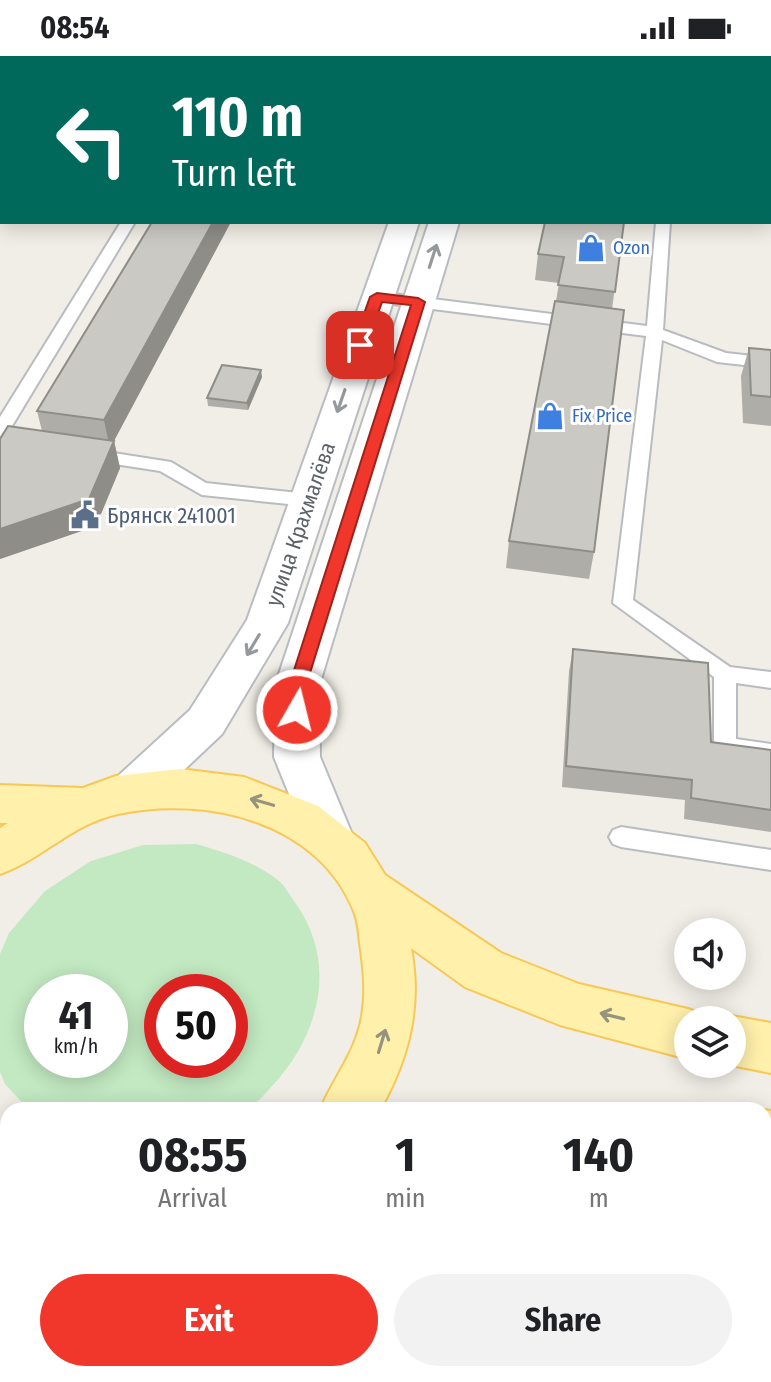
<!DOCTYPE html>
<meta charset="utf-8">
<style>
:root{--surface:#fff;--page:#f2f2f2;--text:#202124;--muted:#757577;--accent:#f1372b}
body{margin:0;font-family:"Fira Sans Condensed",sans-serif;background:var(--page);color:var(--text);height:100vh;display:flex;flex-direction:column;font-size:30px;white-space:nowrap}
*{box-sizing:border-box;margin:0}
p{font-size:26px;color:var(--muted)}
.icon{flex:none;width:44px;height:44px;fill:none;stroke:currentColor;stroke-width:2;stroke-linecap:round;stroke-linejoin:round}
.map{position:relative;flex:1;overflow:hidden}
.drawer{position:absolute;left:0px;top:1046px;width:772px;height:280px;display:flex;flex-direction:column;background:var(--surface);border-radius:24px 24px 0 0;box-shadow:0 4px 20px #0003}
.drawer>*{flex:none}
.top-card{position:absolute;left:0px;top:0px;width:772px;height:168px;box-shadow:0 4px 20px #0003;background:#00695c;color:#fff;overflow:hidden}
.fabs{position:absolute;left:674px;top:862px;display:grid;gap:16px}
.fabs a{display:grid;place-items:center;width:72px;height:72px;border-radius:50%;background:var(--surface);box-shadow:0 4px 20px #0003;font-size:40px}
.speed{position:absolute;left:24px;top:918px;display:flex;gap:16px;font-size:40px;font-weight:700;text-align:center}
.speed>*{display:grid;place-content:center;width:104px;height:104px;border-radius:50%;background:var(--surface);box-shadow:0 4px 20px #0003;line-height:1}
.speed small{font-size:20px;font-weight:400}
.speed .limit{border:12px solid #d22;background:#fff;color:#111}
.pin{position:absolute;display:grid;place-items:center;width:68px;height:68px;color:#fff;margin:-34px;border-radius:16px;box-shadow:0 4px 12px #0006}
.me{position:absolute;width:88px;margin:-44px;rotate:8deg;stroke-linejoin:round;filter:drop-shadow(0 0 6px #0008)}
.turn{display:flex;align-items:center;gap:28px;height:168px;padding:0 40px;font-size:36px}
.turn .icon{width:104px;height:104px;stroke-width:2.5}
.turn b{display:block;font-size:56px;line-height:68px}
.eta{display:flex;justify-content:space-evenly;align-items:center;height:136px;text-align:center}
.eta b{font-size:48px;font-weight:700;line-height:56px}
.action{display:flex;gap:16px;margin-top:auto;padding:16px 40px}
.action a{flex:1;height:92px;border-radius:48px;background:var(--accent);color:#fff;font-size:32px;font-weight:700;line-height:92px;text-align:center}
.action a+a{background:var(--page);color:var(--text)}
.status{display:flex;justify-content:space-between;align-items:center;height:56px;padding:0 40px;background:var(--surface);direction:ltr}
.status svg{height:22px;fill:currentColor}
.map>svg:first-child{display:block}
</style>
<div class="status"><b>08:54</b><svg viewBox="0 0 49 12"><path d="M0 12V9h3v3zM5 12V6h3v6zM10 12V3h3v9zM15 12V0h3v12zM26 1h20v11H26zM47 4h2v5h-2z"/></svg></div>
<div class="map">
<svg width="771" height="1326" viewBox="0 0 771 1326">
<rect width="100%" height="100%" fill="#f0eee6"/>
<path fill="#c2e9c1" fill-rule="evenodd" d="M 196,788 C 227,797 253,805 279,825 C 285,830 289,838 294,845 C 338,905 321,977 273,1029 C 265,1038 257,1047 246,1054 L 29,1054 L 5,1028 L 0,1016 L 0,898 L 9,877 L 45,835 L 91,805 L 143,789 ZM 42,936 L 110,936 L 110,1004 L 42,1004 ZM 162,936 L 230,936 L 230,1004 L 162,1004 Z"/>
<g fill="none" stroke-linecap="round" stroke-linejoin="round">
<defs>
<path id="lane" d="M 261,0 L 274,0 L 260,2 Z
M 669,0 L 681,0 L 681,2 L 669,2 Z
M 121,166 L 135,166 L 9,375 L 0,381 L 0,361 Z
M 656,166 L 670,166 L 663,274 L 726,297 L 771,302 L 771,312 L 717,306 L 662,284 L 633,544 L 730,611 L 771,616 L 771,632 L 736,627 L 736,683 L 771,688 L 771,706 L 717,696 L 714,690 L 714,621 L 613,547 L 646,280 L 377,246 L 369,241 L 377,236 L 647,270 Z
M 88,393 L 171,406 L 206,427 L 308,438 L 317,444 L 308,450 L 202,439 L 160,415 L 82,403 L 79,399 L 82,395 Z
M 621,771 L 771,794 L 771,814 L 621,791 L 613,788 L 609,781 L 613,774 Z
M 162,1318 L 194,1318 L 197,1326 L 165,1326 Z"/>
<path id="secondary" d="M 484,0 L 508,0 L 508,2 L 484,2 Z
M 389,166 L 419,166 L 288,567 L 222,678 L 149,747 L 133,753 L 117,747 L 110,734 L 117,721 L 190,654 L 247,564 Z
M 429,166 L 459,166 L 319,630 L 320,701 L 354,783 L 347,797 L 330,803 L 313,797 L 274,701 L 275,630 Z"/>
<path id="primary" d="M 180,713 L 244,721 L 318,750 L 365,787 L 385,819 L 501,897 L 579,928 L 688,953 L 707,960 L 708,964 L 688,964 L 688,1003 L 560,969 L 465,931 L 411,892 C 422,951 409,1002 380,1054 L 320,1054 C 334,1021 356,996 362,960 C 366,937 364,917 361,894 C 359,883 359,869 355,858 C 320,765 206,739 118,758 C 71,768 43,803 0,818 L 0,772 L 8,767 L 0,767 L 0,729 L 83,732 L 116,720 Z
M 732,960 L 771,967 L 771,1017 L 726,1008 L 732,1008 L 732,964 L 721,964 Z
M 764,1054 L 771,1055 L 771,1111 L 764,1110 Z
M 0,1113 L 8,1116 L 8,1175 L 0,1172 Z"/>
</defs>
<use href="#lane" stroke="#b8bcc0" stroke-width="4"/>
<use href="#secondary" stroke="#b9bdc2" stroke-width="4"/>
<use href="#primary" stroke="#f8c857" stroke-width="4"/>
<use href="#lane" fill="#fff" fill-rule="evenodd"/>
<use href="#secondary" fill="#fff" fill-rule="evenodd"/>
<use href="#primary" fill="#fff0ac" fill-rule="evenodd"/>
</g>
<path fill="#afada8" d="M 0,0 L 127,0 L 125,2 L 2,2 L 2,76 L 0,78 Z
M 152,166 L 114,385 L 120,412 L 96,470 L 0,503 L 0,383 L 42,375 L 37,355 Z
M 624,166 L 612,253 L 594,496 L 589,523 L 506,512 L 509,485 L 556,245 L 559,227 L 535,224 L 538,198 Z
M 749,292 L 771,294 L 771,370 L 743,367 L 741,320 Z
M 262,321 L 248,354 L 208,350 L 207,342 Z
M 573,593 L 711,686 L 771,694 L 771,776 L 684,763 L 685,744 L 562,731 L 569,615 Z"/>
<path fill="#8e8d88" d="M 68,0 L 86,0 L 86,1 L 66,2 Z
M 2,51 L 2,76 L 0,78 L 0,53 Z
M 213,166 L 231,166 L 114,385 L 120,412 L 96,470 L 0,503 L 0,473 L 110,393 L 104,364 Z
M 261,314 L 262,321 L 248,354 L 247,347 Z"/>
<path fill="#cbc9c3" stroke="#8e8d88" stroke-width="2" d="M 0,0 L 68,0 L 66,2 L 2,2 L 2,51 L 0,53 Z
M 277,0 L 325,0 L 324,2 L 276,2 Z
M 580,0 L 646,0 L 646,2 L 580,2 Z
M 152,166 L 213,166 L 104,364 L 37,355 Z
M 545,166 L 624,166 L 615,236 L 558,229 L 564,201 L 538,198 Z
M 555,245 L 624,254 L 594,496 L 509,485 Z
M 749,292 L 771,294 L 771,341 L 751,339 Z
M 222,309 L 261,314 L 247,347 L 207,342 Z
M 8,370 L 114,385 L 89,443 L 0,473 L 0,383 Z
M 573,593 L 708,607 L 711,686 L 771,694 L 771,754 L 691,742 L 692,724 L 566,710 Z"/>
<defs><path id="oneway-shaft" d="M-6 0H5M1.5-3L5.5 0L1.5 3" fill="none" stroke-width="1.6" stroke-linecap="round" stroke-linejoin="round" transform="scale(2)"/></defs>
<g stroke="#96999c">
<use href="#oneway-shaft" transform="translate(433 200) rotate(-72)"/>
<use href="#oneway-shaft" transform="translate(341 345) rotate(109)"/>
<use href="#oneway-shaft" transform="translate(253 589) rotate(121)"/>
</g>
<g stroke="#96947f">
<use href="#oneway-shaft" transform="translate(262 746) rotate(-164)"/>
<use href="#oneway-shaft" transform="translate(612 960) rotate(-166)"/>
<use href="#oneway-shaft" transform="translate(382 985) rotate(-73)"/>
</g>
<path fill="#f1372b" stroke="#9d241c" stroke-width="2" d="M 377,237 L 418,242 L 425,246 L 306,630 L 306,654 L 297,661 L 288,654 L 289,630 L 411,249 L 382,246 L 367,289 L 355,292 L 353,289 L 370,241 Z"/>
<defs>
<symbol id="shop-bare" viewBox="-9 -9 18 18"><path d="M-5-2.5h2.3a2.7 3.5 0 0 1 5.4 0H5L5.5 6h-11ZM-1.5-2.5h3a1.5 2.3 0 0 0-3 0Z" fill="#3f7fe0" stroke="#fff" stroke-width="2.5" paint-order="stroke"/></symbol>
<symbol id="civic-bare" viewBox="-9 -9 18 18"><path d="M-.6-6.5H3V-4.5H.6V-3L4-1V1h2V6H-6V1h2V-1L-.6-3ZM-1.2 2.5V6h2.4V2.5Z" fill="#5c6f8a" stroke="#fff" stroke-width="2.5" paint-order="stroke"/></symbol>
</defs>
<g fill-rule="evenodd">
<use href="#shop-bare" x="571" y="172" width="40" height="40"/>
<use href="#shop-bare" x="530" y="340" width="40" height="40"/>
<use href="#civic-bare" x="65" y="439" width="40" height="40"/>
</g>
<g text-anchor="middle" stroke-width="6" stroke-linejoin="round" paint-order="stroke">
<g font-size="18" fill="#366cbe" stroke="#fff" text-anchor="start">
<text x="613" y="198">Ozon</text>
<text x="572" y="366">Fix Price</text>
</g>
<g font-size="22" fill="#4e5e75" stroke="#fff" text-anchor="start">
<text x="107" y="467">Брянск 241001</text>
</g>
<g font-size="22" fill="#5d6267" stroke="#fff">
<text transform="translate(300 468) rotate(-71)" y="8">улица Крахмалёва</text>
</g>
</g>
</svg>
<div class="fabs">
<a><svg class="icon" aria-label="sound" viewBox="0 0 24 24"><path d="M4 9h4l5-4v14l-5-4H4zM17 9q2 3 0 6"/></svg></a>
<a><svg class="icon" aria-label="layers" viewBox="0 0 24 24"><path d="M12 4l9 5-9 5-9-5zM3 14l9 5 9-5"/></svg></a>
</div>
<div class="speed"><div>41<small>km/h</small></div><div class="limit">50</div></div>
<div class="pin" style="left:360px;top:289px;background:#d93025"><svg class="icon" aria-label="arrive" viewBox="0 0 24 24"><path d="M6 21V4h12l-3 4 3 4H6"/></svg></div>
<svg class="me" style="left:297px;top:654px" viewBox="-20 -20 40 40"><circle r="17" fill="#f1372b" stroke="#fff" stroke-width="3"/><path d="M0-11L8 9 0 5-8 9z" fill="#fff"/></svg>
<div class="top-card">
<div class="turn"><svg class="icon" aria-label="left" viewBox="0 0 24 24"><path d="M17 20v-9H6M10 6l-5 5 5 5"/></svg><div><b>110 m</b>Turn left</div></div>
</div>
<section class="drawer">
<div class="eta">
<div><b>08:55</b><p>Arrival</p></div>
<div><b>1</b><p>min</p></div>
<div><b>140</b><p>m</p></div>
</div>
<div class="action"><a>Exit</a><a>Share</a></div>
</section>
</div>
